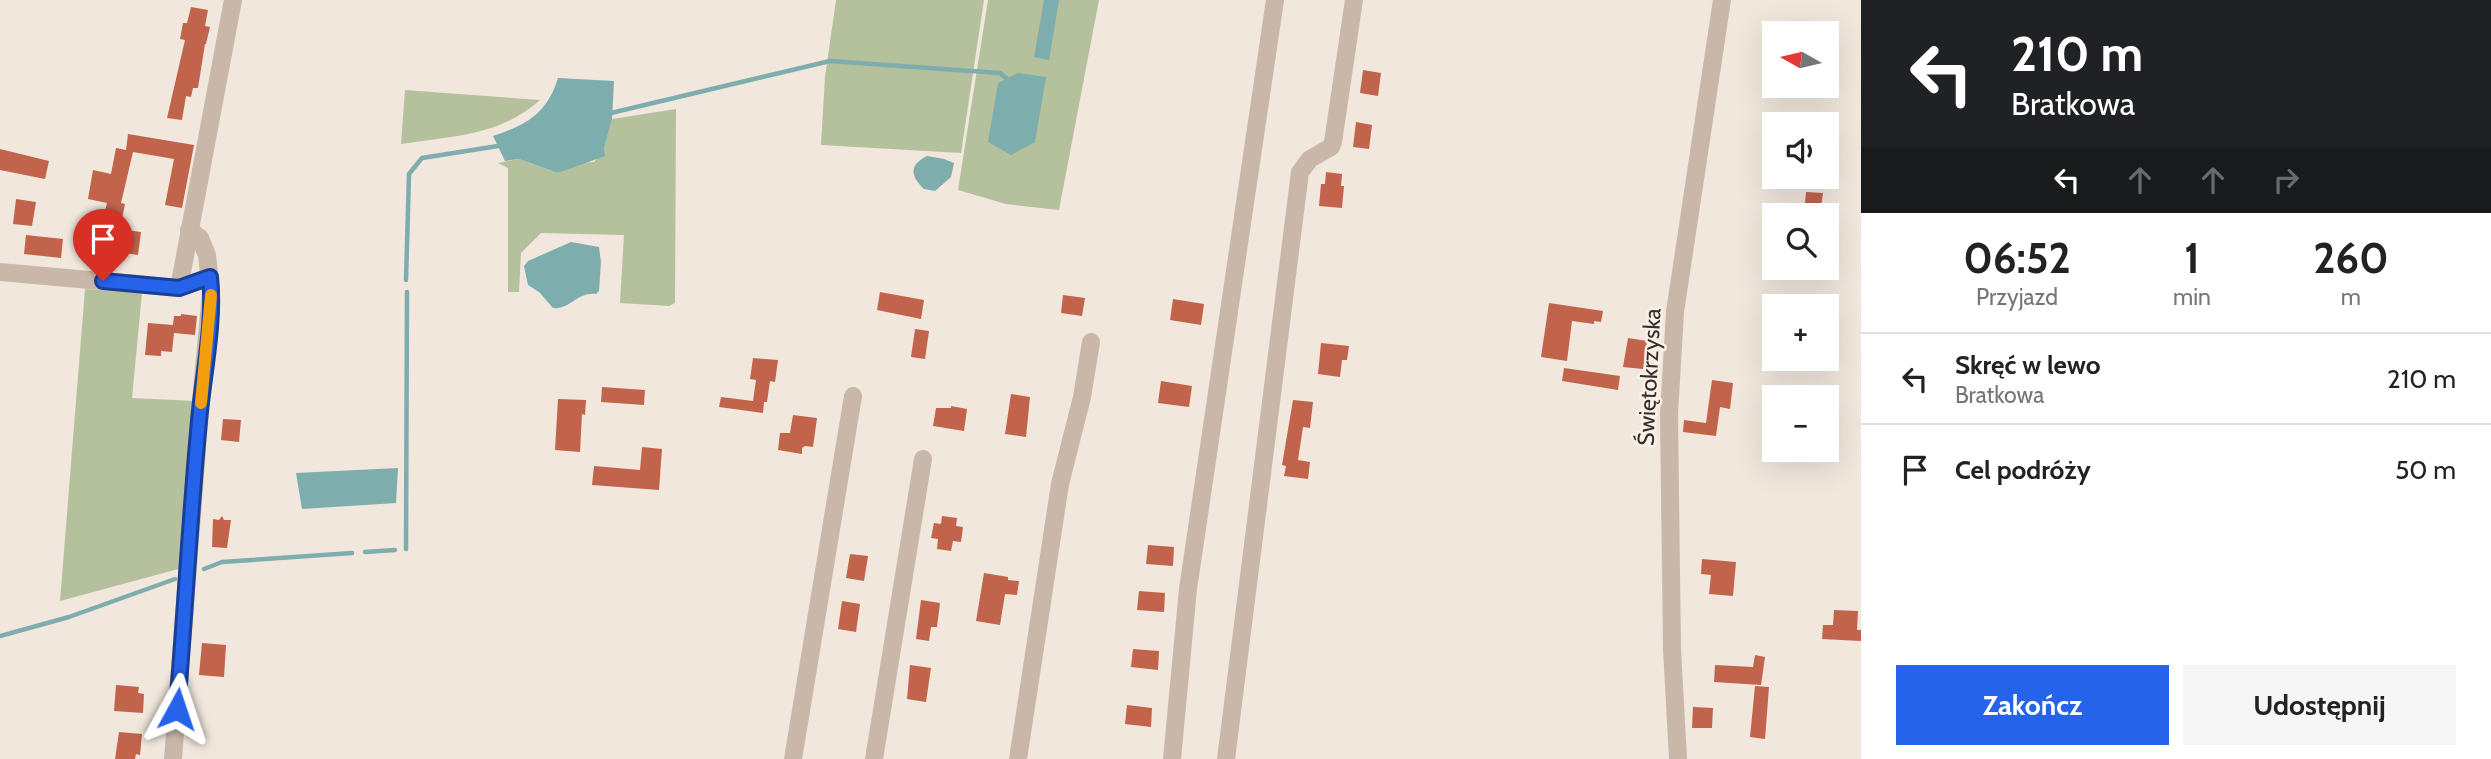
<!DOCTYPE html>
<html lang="pl">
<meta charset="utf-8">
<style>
:root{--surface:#fff;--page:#f6f6f6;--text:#222;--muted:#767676;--line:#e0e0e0;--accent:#2563eb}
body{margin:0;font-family:Cabin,sans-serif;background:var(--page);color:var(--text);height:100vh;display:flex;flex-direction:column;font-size:26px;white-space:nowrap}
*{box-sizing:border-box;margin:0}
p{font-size:23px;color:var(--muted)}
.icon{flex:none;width:38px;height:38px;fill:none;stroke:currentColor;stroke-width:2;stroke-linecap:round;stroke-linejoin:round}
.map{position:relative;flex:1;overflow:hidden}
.drawer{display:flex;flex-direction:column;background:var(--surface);width:630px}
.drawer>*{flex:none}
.top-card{background:#202124;color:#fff;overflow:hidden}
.needle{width:46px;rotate:278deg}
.controls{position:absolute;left:1762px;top:21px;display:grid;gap:14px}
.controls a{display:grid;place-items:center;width:77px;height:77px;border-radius:0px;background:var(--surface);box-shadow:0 7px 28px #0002;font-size:35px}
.pin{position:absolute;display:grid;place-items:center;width:60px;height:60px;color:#fff;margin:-72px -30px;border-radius:50% 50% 50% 0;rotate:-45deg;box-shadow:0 0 7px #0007}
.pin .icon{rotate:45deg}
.me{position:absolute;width:77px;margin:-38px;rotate:5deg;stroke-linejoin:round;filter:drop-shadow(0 0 5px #0008)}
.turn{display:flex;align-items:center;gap:24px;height:147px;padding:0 35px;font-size:32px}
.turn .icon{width:91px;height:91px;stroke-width:2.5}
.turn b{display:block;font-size:49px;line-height:60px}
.lanes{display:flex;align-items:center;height:66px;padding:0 35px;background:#0003;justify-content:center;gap:35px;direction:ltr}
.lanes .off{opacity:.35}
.eta{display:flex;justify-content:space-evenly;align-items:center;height:119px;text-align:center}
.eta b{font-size:42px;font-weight:800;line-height:49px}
.cta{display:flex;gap:14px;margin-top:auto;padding:14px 35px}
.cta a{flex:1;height:80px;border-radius:0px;background:var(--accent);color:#fff;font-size:28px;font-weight:800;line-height:80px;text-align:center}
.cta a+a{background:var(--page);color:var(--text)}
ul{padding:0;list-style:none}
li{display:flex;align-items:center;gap:21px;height:91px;padding:0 35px;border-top:2px solid var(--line)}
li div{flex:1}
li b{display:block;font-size:26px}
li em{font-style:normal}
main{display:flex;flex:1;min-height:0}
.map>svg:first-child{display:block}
</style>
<main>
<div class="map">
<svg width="1861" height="759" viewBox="0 0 1861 759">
<rect width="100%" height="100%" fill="#f1e7dd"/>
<path fill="#b5c09d" d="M 836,0 L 984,0 L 961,153 L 821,145 L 825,77 Z
M 988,0 L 1099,0 L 1059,210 L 1006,204 L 958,190 Z
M 405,90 L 540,100 C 500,136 452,136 401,144 Z
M 676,109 L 675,303 L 669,306 L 620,303 L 624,235 L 541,233 L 521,253 L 519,292 L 508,292 L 508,168 L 498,163 L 519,159 L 558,173 L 582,163 L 594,162 L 604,149 L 612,119 Z
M 85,289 L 142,293 L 132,398 L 195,401 L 182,568 L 60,601 Z"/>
<path fill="#7dadad" d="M 1044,0 L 1059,0 L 1049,60 L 1034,57 Z
M 1018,73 L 1046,77 L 1035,142 L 1011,155 L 988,142 L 998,83 Z
M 558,78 L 614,81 L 612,119 L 604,149 L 605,156 L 558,173 L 519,159 L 505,161 L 493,136 C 526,125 547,114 558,78 Z
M 927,156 L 944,159 L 954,163 L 951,177 L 935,191 L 924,189 C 910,176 909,165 927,156 Z
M 571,242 L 599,247 L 601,262 L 599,291 L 596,294 C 577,292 570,310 553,308 L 539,292 L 528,285 L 524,266 L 528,261 Z
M 398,468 L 396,503 L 302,509 L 296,473 Z"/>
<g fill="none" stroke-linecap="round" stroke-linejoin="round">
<path stroke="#7dadad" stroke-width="4.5" d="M 611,113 L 830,61 L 1000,73 L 1007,79
M 406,280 L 409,174 L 422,158 L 498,146
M 406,549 L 407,292
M 365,552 L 395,550
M 204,569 L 222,562 L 352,553
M 0,636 L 69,617 L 175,579"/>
</g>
<path fill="#c1644b" d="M 191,7 L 208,10 L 205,26 L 210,27 L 206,44 L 205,44 L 198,88 L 193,88 L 191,97 L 186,96 L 182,120 L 167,118 L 185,40 L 180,39 L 183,23 L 187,23 Z
M 1363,70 L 1381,73 L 1378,96 L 1360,93 Z
M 1356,122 L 1372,125 L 1369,149 L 1353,147 Z
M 128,134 L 194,145 L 182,208 L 165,205 L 174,159 L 133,152 L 121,203 L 125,204 L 120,229 L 141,232 L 138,255 L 105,250 L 110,212 L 105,211 L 107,203 L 88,199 L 93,170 L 111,174 L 116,148 L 126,150 Z
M 0,149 L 49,161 L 45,179 L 0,170 Z
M 1326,172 L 1342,174 L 1341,186 L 1344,186 L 1342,208 L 1319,206 L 1321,184 L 1325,184 Z
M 1806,192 L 1823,193 L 1820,215 L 1804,214 Z
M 16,199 L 36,202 L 32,226 L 13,224 Z
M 26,235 L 63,239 L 61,258 L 24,254 Z
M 880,292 L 924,300 L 921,319 L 877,310 Z
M 1063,295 L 1085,298 L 1082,316 L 1061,313 Z
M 1173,299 L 1204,304 L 1201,325 L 1170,320 Z
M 1549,303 L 1603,311 L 1601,322 L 1594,321 L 1594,324 L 1572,321 L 1567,361 L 1541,357 Z
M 181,314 L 197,316 L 195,335 L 174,333 L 172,352 L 161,351 L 161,356 L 145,355 L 148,323 L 173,325 L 174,316 L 181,316 Z
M 915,329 L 929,331 L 925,359 L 911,357 Z
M 1628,338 L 1647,341 L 1643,369 L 1623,367 Z
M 1321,343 L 1349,346 L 1347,360 L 1342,360 L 1340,377 L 1318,374 Z
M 753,358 L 778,360 L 775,382 L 770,381 L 767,402 L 764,402 L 763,413 L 719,407 L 721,397 L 753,401 L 756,380 L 750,379 Z
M 1564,368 L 1620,376 L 1618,390 L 1562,381 Z
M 1712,380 L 1733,383 L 1730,409 L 1720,407 L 1716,436 L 1683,432 L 1684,420 L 1706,423 Z
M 1161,381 L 1192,386 L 1189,407 L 1158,403 Z
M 602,387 L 645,390 L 644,405 L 601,402 Z
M 1011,394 L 1030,397 L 1026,437 L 1005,434 Z
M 558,399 L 586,400 L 585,415 L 582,414 L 580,452 L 555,450 Z
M 1293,400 L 1313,402 L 1310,428 L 1303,427 L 1298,460 L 1310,462 L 1308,479 L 1284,476 L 1286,466 L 1282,465 Z
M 951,406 L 967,409 L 964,431 L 933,426 L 936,408 L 951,408 Z
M 793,415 L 817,418 L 813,447 L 805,446 L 802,448 L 802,454 L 778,450 L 780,433 L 790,433 Z
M 223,419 L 241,420 L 239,442 L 221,440 Z
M 642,447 L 662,449 L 659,490 L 592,485 L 594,466 L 640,470 Z
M 222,516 L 224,520 L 231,520 L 227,548 L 212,547 L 213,519 L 219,520 Z
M 942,516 L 957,518 L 956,526 L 963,527 L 961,542 L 953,541 L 951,551 L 937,549 L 938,539 L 931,538 L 934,523 L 941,524 Z
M 1148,545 L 1174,547 L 1173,566 L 1146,564 Z
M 850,554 L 868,556 L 864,581 L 846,578 Z
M 1702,559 L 1736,562 L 1733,596 L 1709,594 L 1711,575 L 1701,574 Z
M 984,573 L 1008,577 L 1008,580 L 1019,581 L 1017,595 L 1005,594 L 1000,625 L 976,621 Z
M 1139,591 L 1165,593 L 1164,612 L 1137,610 Z
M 921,600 L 940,603 L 937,627 L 931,627 L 929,641 L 916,639 Z
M 842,601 L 860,604 L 856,632 L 838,629 Z
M 1834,610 L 1858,611 L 1857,630 L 1861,630 L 1861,641 L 1822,639 L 1823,625 L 1833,625 Z
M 202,643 L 226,645 L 224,677 L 199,675 Z
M 1133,649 L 1159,651 L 1158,670 L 1131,667 Z
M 1755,655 L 1765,657 L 1761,685 L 1714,682 L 1715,665 L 1753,667 Z
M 910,665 L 931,668 L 926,702 L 907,699 Z
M 116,685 L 139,687 L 138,693 L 144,694 L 143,713 L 114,711 Z
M 1755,686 L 1769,687 L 1765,739 L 1750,737 Z
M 1127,705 L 1152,708 L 1151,727 L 1125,724 Z
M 1693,707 L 1713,708 L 1712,728 L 1692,728 Z
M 119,732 L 142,734 L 140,755 L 136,754 L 135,759 L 115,759 Z"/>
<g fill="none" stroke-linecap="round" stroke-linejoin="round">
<path stroke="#c9b7a9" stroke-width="18" d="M 0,272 L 179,288 L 210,277
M 179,288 L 233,0
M 173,759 L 199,423 L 211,292 L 207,255 L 200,238 L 189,230
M 793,759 L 853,396
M 874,759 L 923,459
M 1018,759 L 1060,484 L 1082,397 L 1091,342
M 1172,759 L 1188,589 L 1275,0
M 1226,759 L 1300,172 L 1310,159 L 1331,147 L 1333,142 L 1354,0
M 1678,759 L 1672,649 L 1669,414 L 1675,312 L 1722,0"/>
</g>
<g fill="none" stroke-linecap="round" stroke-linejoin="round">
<defs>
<path id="route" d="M 103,281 L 179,288 L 210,277 C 215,322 203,375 199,421 C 190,517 185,613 177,709"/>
</defs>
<use href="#route" stroke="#184099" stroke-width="18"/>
<use href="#route" stroke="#2563eb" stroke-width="12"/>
<path stroke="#f59e0b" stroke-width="12" d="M 201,403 L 211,295"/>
</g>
<g text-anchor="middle" stroke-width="5" stroke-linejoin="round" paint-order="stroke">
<g font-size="23" fill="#362d29" stroke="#f9f1e9">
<text transform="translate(1649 377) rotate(-87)" y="8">Świętokrzyska</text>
</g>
</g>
</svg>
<div class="controls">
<a><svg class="needle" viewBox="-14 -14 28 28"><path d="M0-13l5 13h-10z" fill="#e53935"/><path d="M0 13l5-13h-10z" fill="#767676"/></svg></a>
<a><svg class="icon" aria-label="sound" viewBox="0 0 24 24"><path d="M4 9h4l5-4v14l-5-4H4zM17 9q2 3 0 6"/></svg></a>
<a><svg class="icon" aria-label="search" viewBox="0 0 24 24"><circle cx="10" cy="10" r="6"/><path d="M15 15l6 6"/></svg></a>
<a>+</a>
<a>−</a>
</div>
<div class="pin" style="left:103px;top:281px;background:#d93025"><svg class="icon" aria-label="arrive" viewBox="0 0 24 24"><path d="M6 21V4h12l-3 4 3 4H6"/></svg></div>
<svg class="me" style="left:177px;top:709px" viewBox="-20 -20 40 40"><path d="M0-17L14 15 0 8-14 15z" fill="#2563eb" stroke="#fff" stroke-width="4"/></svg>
</div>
<section class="drawer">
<div class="top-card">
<div class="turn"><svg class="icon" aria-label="left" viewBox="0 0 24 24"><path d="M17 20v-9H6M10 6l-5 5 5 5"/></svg><div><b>210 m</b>Bratkowa</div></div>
<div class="lanes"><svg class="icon" aria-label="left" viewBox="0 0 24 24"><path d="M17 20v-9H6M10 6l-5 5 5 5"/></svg><svg class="icon off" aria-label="ahead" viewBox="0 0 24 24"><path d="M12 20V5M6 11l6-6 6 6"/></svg><svg class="icon off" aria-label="ahead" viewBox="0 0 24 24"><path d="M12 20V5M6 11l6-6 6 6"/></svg><svg class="icon off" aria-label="right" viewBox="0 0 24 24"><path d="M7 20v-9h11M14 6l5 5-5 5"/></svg></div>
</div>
<div class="eta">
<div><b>06:52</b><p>Przyjazd</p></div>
<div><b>1</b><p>min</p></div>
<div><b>260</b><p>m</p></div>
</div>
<ul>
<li><svg class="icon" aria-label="left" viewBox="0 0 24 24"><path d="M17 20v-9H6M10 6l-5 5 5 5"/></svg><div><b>Skręć w lewo</b><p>Bratkowa</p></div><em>210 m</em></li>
<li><svg class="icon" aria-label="arrive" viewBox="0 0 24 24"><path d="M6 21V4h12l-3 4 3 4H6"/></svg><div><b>Cel podróży</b></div><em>50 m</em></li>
</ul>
<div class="cta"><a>Zakończ</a><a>Udostępnij</a></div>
</section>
</main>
